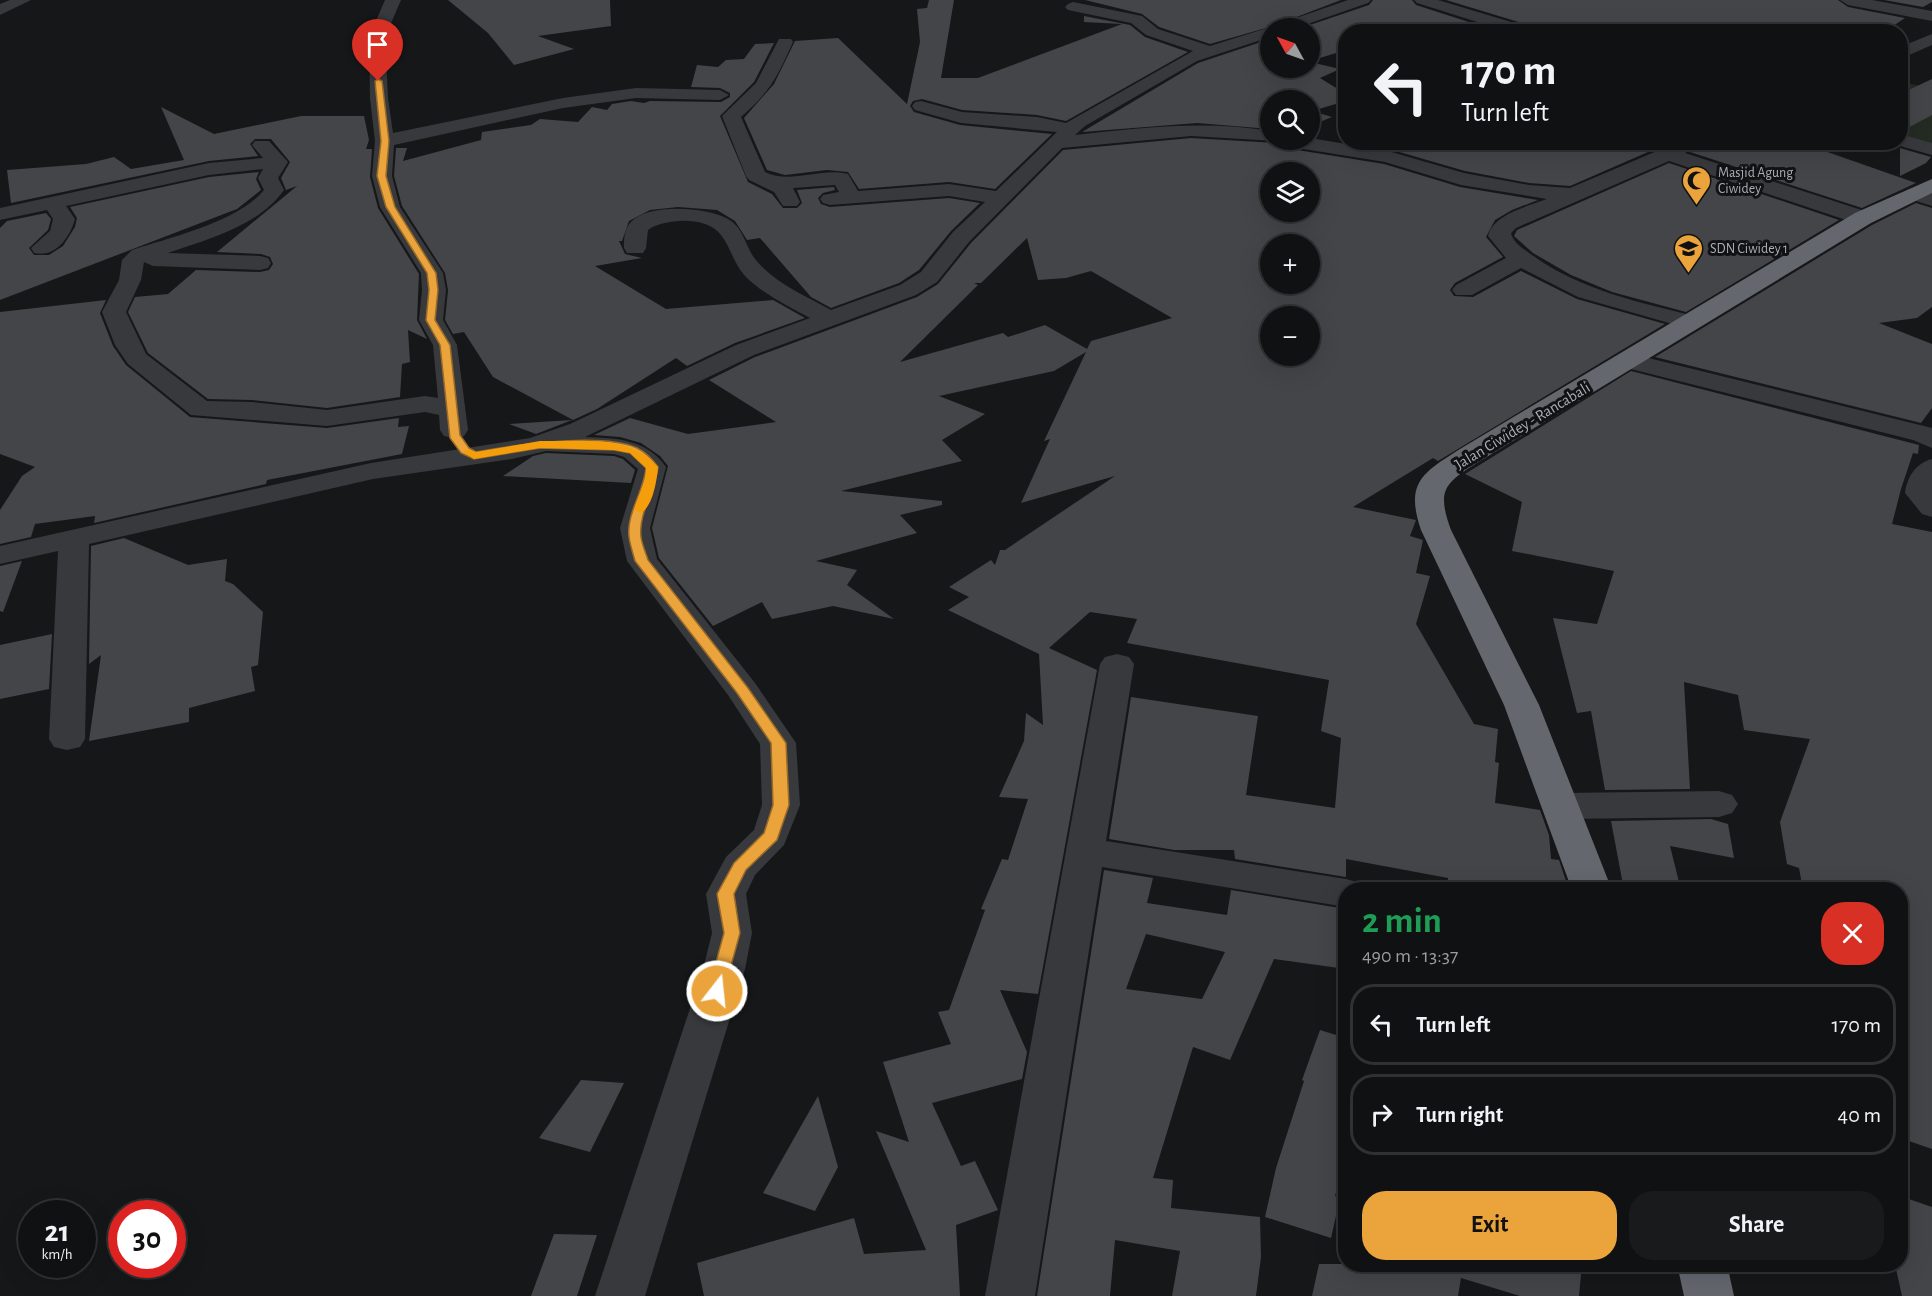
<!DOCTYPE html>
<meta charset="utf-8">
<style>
:root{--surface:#101112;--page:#191a1b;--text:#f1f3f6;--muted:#9c9d9f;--line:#303132;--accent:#eba43c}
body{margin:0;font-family:"Alegreya Sans",sans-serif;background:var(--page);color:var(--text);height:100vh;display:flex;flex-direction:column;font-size:22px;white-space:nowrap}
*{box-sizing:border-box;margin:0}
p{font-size:20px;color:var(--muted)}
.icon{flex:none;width:33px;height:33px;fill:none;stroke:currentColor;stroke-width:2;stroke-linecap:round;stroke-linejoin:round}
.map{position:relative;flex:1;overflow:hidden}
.details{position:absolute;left:1338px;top:882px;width:570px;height:390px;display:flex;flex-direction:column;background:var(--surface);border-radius:24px;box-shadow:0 6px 24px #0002,0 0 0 2px var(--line)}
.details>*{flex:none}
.banner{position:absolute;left:1338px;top:24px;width:570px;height:126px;border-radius:24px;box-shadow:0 6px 24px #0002,0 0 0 2px var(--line);background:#101112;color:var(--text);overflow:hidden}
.needle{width:39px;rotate:310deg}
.buttons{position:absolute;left:1260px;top:18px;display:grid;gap:12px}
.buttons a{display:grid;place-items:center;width:60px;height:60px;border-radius:50%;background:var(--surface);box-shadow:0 6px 24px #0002,0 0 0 2px var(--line);font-size:30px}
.speed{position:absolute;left:18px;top:1200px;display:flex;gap:12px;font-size:30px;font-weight:700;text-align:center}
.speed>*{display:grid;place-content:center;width:78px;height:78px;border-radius:50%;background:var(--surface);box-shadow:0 6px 24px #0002,0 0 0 2px var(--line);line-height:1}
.speed small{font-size:15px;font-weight:400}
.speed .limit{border:9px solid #d22;background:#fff;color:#111}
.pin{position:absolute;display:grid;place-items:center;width:51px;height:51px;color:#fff;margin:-62px -26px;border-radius:50% 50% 50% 0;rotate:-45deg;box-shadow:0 0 6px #0007}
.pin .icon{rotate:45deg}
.me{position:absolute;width:66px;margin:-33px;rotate:16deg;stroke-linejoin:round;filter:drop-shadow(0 0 4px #0008)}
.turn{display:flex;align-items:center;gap:21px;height:126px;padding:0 24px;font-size:27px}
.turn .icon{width:78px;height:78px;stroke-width:2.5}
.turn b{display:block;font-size:42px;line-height:51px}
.round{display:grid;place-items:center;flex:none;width:63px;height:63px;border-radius:24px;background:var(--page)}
.headline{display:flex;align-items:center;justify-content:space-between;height:102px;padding:0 24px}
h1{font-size:36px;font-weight:700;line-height:45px;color:#1e9e55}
.button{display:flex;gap:12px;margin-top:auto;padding:12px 24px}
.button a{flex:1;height:69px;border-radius:24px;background:var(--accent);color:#111;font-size:24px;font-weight:700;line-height:69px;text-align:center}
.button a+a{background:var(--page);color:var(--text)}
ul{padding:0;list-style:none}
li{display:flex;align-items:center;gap:18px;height:81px;margin:0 12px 9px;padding:0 12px;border:3px solid var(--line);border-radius:24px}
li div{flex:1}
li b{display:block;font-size:22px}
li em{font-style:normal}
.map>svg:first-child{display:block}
</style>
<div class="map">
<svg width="1932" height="1296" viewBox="0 0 1932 1296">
<rect width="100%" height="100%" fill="#161718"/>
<path fill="#232b23" d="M 1900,81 L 1932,89 L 1932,146 L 1901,136 Z"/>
<path fill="#434548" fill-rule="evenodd" d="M 448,0 L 610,0 L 611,26 L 538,36 L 574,49 L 514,65 L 488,33 Z
M 929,0 L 954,0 L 941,78 L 978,78 L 1122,24 L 1084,22 L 1084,16 L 1130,25 L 1145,37 L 1188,52 L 1066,121 L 1037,115 L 962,110 L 922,99 L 913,101 L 910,106 L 914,112 L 960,125 L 1052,134 L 995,189 L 949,182 L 859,189 L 848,172 L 827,170 L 785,175 L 767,170 L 744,118 L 774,84 L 795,41 L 838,38 L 907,104 L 920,42 L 917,9 L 927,8 Z
M 1085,0 L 1341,0 L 1273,26 L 1210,44 L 1159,27 L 1142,14 Z
M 1373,0 L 1412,0 L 1416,5 L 1500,32 L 1346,32 L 1346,50 L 1310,61 L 1310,28 L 1301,28 L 1369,5 Z
M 1446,0 L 1838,0 L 1848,7 L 1905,18 L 1884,32 L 1538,32 L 1535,27 Z
M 1884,0 L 1932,0 L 1932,2 L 1923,7 Z
M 1270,39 L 1270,68 L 1310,68 L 1310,62 L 1340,69 L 1320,78 L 1346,94 L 1346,101 L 1312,111 L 1332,117 L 1310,126 L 1310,100 L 1270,100 L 1270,129 L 1197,123 L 1082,132 L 1198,63 Z
M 774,43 L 754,82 L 720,116 L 748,182 L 772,194 L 783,208 L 797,208 L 802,203 L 797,190 L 834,187 L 835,190 L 823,193 L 818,198 L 821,204 L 830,207 L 949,198 L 980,203 L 951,231 L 919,270 L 899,283 L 831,308 L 811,297 L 760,238 L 747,240 L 735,221 L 717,210 L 678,207 L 650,210 L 629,221 L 622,241 L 619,241 L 625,254 L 642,258 L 595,266 L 666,309 L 773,300 L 805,318 L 735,343 L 687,366 L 676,358 L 597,409 L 573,420 L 493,377 L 464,332 L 453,334 L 445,320 L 448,290 L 445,273 L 402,206 L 394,176 L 396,148 L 407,148 L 403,161 L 481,140 L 482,132 L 531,125 L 540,119 L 578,122 L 592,107 L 607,110 L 612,104 L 631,101 L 644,103 L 650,101 L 721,102 L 730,97 L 730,93 L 720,88 L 691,87 L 697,65 L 718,67 L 726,60 L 744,59 L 755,44 Z
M 1932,79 L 1932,115 L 1900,132 L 1900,94 Z
M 161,107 L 214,134 L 301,116 L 364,116 L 369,140 L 366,149 L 372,149 L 370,177 L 378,208 L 419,274 L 417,320 L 427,339 L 408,330 L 410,362 L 402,364 L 400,397 L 327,408 L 252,400 L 208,399 L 148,353 L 128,312 L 135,297 L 168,294 L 196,270 L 260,272 L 269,270 L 273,264 L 270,257 L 261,254 L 217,252 L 297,186 L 286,190 L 281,178 L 290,162 L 271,139 L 255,139 L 250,144 L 258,156 L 209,161 L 11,203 L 7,170 L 86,164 L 114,157 L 131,169 L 184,160 Z
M 1191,138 L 1275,143 L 1285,148 L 1384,164 L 1460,187 L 1538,200 L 1512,210 L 1495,220 L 1486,237 L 1503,257 L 1455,283 L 1450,290 L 1454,296 L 1473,297 L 1521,271 L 1577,299 L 1665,324 L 1438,461 L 1433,458 L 1353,507 L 1416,520 L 1410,536 L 1423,540 L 1416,573 L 1430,576 L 1416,624 L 1474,724 L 1498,729 L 1495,762 L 1499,763 L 1495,803 L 1540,810 L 1549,835 L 1551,859 L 1559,860 L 1569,890 L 1447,890 L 1448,878 L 1346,859 L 1346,877 L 1235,859 L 1234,850 L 1174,850 L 1109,839 L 1131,697 L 1258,716 L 1246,795 L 1335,808 L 1341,738 L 1321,731 L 1329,680 L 1127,643 L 1137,619 L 1090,612 L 1049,648 L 1097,670 L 1038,994 L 1000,990 L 1027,1052 L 1022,1079 L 932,1103 L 961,1166 L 975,1161 L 998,1210 L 956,1225 L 960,1296 L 704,1296 L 697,1263 L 854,1218 L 864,1254 L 926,1250 L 876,1131 L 909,1142 L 883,1062 L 951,1044 L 938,1012 L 949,1010 L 985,910 L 981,909 L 1002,859 L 1008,860 L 1028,799 L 999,797 L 1024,741 L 1026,713 L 1043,725 L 1039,654 L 948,610 L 969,597 L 949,587 L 991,560 L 995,565 L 1000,550 L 1005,550 L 1115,476 L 1021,503 L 1050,439 L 1044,441 L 1086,352 L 1054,371 L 939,396 L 985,414 L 942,440 L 962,461 L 841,491 L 942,501 L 942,505 L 900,515 L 917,533 L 816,561 L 857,570 L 847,585 L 894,619 L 833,606 L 772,619 L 762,602 L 713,626 L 659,558 L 652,528 L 668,466 L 660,456 L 641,443 L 620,437 L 594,435 L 630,418 L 688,434 L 776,422 L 709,380 L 755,357 L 917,297 L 938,284 L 971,243 L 1063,150 ZM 1270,172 L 1310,172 L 1310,212 L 1270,212 ZM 1027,238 L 1038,280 L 1066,278 L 1091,271 L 1172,318 L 1091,341 L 1087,349 L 1045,325 L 1008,337 L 1003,333 L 900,362 L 978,285 L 974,283 L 981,283 ZM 1270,244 L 1310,244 L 1310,284 L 1270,284 ZM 1270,316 L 1310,316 L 1310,356 L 1270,356 Z
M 1351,142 L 1671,142 L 1570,186 L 1529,183 L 1465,171 L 1389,149 Z
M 1706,142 L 1799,142 L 1916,183 L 1862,208 L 1690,152 Z
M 1900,148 L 1931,157 L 1926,163 L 1900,176 Z
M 1669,163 L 1839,220 L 1686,312 L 1612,292 L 1571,275 L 1533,253 L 1514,236 L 1517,230 Z
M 259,172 L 256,179 L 261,190 L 237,209 L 0,300 L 0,228 L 7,221 L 46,213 L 51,219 L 48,230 L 29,248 L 34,255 L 49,255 L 63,246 L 75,227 L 77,218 L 70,207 L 209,177 Z
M 1916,203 L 1932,208 L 1932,307 L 1917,318 L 1879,323 L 1932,344 L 1932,408 L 1921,423 L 1655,357 L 1872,225 Z
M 106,300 L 100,313 L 113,346 L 126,365 L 190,417 L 327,428 L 399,418 L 398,427 L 409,426 L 402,454 L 267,480 L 266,484 L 94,523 L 95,516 L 35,524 L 31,537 L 0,544 L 0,510 L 22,476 L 35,467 L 0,454 L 0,312 Z
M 1631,371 L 1919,445 L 1918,454 L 1913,453 L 1901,489 L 1892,524 L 1932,532 L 1932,1149 L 1900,1138 L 1900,1043 L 1909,1046 L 1904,975 L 1900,974 L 1900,890 L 1803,890 L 1799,868 L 1787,864 L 1780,822 L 1810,739 L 1744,730 L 1738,695 L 1684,682 L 1690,789 L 1605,790 L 1591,711 L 1577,713 L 1553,618 L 1597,624 L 1614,571 L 1512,551 L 1522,502 L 1465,474 Z
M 572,420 L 536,434 L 509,424 Z
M 546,453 L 614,456 L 623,459 L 635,470 L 631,483 L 503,476 L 533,456 Z
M 124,538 L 188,565 L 227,559 L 225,581 L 233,584 L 263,612 L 258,665 L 251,667 L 255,691 L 189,708 L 189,722 L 89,741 L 101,655 L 89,664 L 91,546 Z
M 22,561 L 3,612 L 0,611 L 0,566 Z
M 52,634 L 49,689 L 0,699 L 0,645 Z
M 1711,819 L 1728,824 L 1734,858 L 1670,846 L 1681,890 L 1624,890 L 1611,821 Z
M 1104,870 L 1153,878 L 1147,903 L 1227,915 L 1231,890 L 1346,909 L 1346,969 L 1274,959 L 1230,1060 L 1193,1047 L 1153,1178 L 1173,1180 L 1171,1208 L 1260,1217 L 1261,1257 L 1256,1296 L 1172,1296 L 1180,1251 L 1115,1240 L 1110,1296 L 1037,1296 ZM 1146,934 L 1225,952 L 1202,999 L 1126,989 Z
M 1320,1030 L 1346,1038 L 1346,1158 L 1335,1196 L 1340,1198 L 1331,1238 L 1265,1217 L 1276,1168 L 1304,1081 L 1302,1080 Z
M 581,1080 L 624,1083 L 590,1152 L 539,1138 Z
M 818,1096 L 838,1167 L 815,1211 L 763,1193 Z
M 1900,1196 L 1932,1207 L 1932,1296 L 1902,1296 L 1895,1264 L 1900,1264 Z
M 554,1234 L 597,1235 L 577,1296 L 531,1296 Z
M 1319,1264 L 1582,1264 L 1579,1296 L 1520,1296 L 1461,1278 L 1458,1296 L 1312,1296 Z"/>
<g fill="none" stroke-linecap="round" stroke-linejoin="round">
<path fill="#38393d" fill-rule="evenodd" d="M 10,0 L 31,0 L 0,15 L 0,4 Z
M 385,0 L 401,0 L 385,37 L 388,98 L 393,133 L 563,98 L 636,88 L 720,90 L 729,95 L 720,100 L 636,98 L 563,108 L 394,145 L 392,176 L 400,207 L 443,273 L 446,290 L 443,320 L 457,345 L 468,430 L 464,436 L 454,438 L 444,436 L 440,430 L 439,415 L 425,412 L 327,426 L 191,415 L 128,364 L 115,345 L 102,312 L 119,280 L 122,260 L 132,250 C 171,237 238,222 264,190 L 258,178 L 263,169 L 209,175 L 66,206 L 75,219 C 70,237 56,258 34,253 L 31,248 L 50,231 L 53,219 L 47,210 L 0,220 L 0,208 L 209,163 L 263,158 L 252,145 L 255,141 L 269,141 L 288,162 L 278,178 L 284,190 C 259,226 208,239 168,253 L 260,256 L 268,258 L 271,263 L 268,268 L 260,270 L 153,266 L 144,262 L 141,280 L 126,312 L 146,354 L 207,401 L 252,402 L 327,410 L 425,396 L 438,398 L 433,345 L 419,320 L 422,290 L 421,273 L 380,207 L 372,176 L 375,141 L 370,98 L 369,37 Z
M 1348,0 L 1371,0 L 1368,3 L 1296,28 L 1270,28 L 1270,37 L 1197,61 L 1085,126 L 1075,135 C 1141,128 1205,120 1270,131 L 1270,140 L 1310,138 L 1388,151 L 1464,173 L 1529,185 L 1570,188 L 1678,142 L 1704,142 L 1685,153 L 1871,213 L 1874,218 L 1871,223 L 1855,223 L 1669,161 L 1516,228 L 1511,233 C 1513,243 1524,249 1532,255 C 1580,290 1641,303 1699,317 L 1702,322 L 1699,327 L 1690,329 L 1578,297 L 1521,268 L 1472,295 L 1456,295 L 1452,290 L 1456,285 L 1506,258 L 1488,236 C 1493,214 1529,206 1547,199 L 1461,185 L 1385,162 L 1285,146 L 1276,141 L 1191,136 L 1062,148 L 969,242 L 937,282 L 916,295 L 754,355 L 585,437 C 616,438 647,439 666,467 L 650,528 L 657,559 L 755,683 L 796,743 L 800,805 L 784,845 L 755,875 L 746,894 L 752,933 L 745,969 L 645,1296 L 595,1296 L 703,969 L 712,933 L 706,894 L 726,857 L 754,830 L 762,805 L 760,744 L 728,695 L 627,561 L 620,528 L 638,469 L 624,457 L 614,454 L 546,451 L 512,459 L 373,479 L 89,544 L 85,739 L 80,747 L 67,750 L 54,747 L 49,739 L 58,551 L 0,564 L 0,546 L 371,463 L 530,438 L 570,424 L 736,345 L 810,318 C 788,306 765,295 747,278 C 733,264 732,249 721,235 C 707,216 665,218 648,230 L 646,248 L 643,253 L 627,253 L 624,248 C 624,239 624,229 631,222 C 649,203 706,207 728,219 C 744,228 745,246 755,259 C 774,283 805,296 831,310 L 900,285 L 921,272 L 953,232 L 985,202 L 949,196 L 830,205 L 823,203 L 820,199 L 823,195 L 839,192 L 835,185 L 793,188 L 800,202 L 797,206 L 783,206 L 774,192 L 749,180 L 746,176 L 722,116 L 756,83 L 779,39 L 791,39 L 793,42 C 777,77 771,91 741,117 L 765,172 C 790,185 821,167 848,174 L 858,191 L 949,184 L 996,191 L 1057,132 L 961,123 L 915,110 L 912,106 L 915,102 L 921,101 L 962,112 L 1037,117 L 1066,123 L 1193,51 L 1146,35 L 1131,23 L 1068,10 L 1065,7 L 1068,4 L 1073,2 L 1142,16 L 1158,29 L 1210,46 L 1264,29 L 1274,28 L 1276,25 Z
M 1414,0 L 1438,0 L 1534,29 L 1536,32 L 1509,32 L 1417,3 Z
M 1840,0 L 1872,0 L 1932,11 L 1932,21 L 1848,5 Z
M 1932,34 L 1932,45 L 1900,59 L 1900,47 Z
M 1900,134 L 1932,143 L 1932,155 L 1893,144 L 1900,142 Z
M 1914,188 L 1932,193 L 1932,206 L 1907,198 L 1904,194 L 1907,190 Z
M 1628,353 L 1932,428 L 1932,448 L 1913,440 L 1619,366 L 1615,361 L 1619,356 Z
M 1932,459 L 1932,517 L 1922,514 L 1905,493 C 1907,477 1916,463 1932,459 Z
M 1117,654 L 1129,657 L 1134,664 L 1106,841 L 1346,879 L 1360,883 L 1364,890 L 1346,890 L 1346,907 L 1102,867 L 1035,1296 L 985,1296 L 1100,664 L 1105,657 Z
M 1719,791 L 1732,795 L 1738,804 L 1732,813 L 1719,817 L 1563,819 L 1550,815 L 1544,806 L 1550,797 L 1563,793 Z"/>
<path fill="#64676e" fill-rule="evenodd" d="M 1932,179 L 1932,193 L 1871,223 L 1480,461 C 1445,483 1436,489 1451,530 L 1539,705 L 1612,890 L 1572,890 L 1504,705 L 1421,530 C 1405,483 1422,473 1460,449 L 1855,213 Z
M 1677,1264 L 1727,1264 L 1734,1296 L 1684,1296 Z"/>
</g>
<path fill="#eba43c" stroke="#996b27" stroke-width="1.5" d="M 378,79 L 382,81 L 389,141 L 386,176 L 395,207 L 436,273 L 438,290 L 435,320 L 450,345 L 460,435 L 469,448 L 476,452 C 516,445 600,432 637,448 C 645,452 653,460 658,467 C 656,490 638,513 641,537 C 642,545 646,553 648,560 L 748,688 L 786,743 L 789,805 L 777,840 L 746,870 L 734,894 L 740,933 L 723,995 L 711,995 L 708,991 L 724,933 L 717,894 L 734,863 L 764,833 L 773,805 L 771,743 L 737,693 L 635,561 C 633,553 630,545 629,537 C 626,514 644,491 646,468 L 630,453 L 614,450 L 540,448 L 474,459 L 461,453 L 450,438 L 440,345 L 426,320 L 429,290 L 427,273 L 386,207 L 377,176 L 381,141 L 375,81 Z"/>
<path fill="#f59e0b" d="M 540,441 C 580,442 630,434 658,467 C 657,479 653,508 640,513 L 634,509 L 645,480 L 646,468 L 630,453 L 614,450 L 540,448 L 474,459 L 463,452 L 468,449 L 476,452 Z"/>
<defs>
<symbol id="mosque-pin" viewBox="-11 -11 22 30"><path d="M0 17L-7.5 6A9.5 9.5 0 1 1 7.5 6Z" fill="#eba43c" stroke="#111213"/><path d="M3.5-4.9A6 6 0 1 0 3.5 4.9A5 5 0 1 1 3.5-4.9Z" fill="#111"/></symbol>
<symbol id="school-pin" viewBox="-11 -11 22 30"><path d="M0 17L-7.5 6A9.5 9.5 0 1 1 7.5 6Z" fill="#eba43c" stroke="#111213"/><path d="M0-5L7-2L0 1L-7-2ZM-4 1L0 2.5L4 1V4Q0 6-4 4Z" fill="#111"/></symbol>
</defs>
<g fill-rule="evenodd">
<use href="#mosque-pin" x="1680" y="164" width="33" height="45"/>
<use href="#school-pin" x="1672" y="232" width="33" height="45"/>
</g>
<g text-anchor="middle" stroke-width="6" stroke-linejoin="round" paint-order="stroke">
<g font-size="14" fill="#a9afb8" stroke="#111213" text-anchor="start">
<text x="1718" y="177">Masjid Agung<tspan x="1718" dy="16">Ciwidey</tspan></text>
<text x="1710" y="253">SDN Ciwidey 1</text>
</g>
<g font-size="16" fill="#a9afb8" stroke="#111213">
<text transform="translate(1522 425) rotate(-31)" y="6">Jalan Ciwidey - Rancabali</text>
</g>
</g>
</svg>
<div class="buttons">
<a><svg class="needle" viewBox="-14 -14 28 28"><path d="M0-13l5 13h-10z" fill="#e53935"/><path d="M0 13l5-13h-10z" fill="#9c9d9f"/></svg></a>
<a><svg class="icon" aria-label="search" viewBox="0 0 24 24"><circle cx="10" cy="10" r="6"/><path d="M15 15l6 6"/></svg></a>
<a><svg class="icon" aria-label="layers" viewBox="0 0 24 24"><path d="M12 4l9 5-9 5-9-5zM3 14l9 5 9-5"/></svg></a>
<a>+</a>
<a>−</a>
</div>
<div class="speed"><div>21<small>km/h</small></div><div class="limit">30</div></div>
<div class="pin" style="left:378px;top:81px;background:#d93025"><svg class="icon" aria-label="arrive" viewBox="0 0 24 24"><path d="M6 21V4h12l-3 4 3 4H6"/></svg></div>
<svg class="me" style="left:717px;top:991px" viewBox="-20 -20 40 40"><circle r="17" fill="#eba43c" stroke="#fff" stroke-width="3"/><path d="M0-11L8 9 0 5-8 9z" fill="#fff"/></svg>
<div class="banner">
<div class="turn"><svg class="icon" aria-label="left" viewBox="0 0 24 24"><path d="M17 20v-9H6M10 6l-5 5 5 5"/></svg><div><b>170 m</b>Turn left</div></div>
</div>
<section class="details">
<div class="headline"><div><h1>2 min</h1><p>490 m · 13:37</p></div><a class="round" style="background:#d93025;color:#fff"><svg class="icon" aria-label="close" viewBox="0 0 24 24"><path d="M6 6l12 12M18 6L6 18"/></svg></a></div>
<ul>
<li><svg class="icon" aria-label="left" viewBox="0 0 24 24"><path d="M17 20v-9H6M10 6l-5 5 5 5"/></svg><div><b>Turn left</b></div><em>170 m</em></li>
<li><svg class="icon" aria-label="right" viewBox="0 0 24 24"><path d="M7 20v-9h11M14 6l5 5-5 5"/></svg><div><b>Turn right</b></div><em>40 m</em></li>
</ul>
<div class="button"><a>Exit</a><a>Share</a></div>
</section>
</div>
